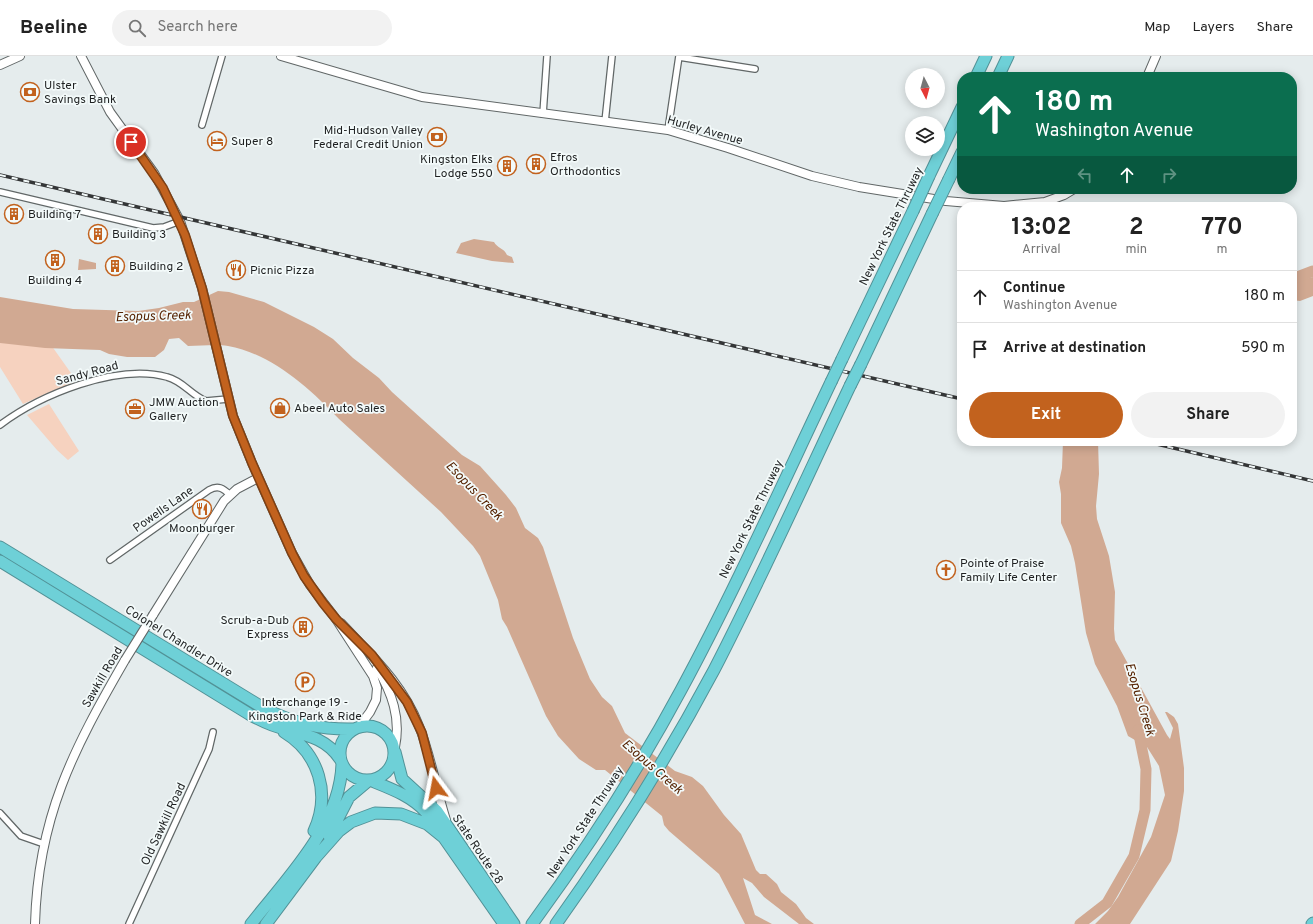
<!DOCTYPE html>
<style>
:root{--surface:#fff;--page:#f2f2f2;--text:#222;--muted:#767676;--line:#e0e0e0;--accent:#c2621e}
body{margin:0;font-family:Overpass,sans-serif;background:var(--page);color:var(--text);height:100vh;display:flex;flex-direction:column;font-size:15px;white-space:nowrap}
*{box-sizing:border-box;margin:0}
p{font-size:13px;color:var(--muted)}
.icon{flex:none;width:22px;height:22px;fill:none;stroke:currentColor;stroke-width:2;stroke-linecap:round;stroke-linejoin:round}
.map{position:relative;flex:1;overflow:hidden}
.side{position:absolute;left:957px;top:146px;width:340px;height:244px;display:flex;flex-direction:column;background:var(--surface);border-radius:16px;box-shadow:0 2px 10px #0003}
.side>*{flex:none}
.banner{position:absolute;left:957px;top:16px;width:340px;height:122px;border-radius:16px;box-shadow:0 2px 10px #0003;background:#0b6e4f;color:#fff;overflow:hidden}
.needle{width:26px;rotate:174deg}
.controls{position:absolute;left:905px;top:12px;display:grid;gap:8px}
.controls a{display:grid;place-items:center;width:40px;height:40px;border-radius:50%;background:var(--surface);box-shadow:0 2px 10px #0003;font-size:20px}
.pin{position:absolute;display:grid;place-items:center;width:34px;height:34px;color:#fff;margin:-17px;border:2px solid #fff;border-radius:50%;box-shadow:0 1px 4px #0007}
.me{position:absolute;width:44px;margin:-22px;rotate:347deg;stroke-linejoin:round;filter:drop-shadow(0 0 3px #0008)}
.turn{display:flex;align-items:center;gap:14px;height:84px;padding:0 12px;font-size:18px}
.turn .icon{width:52px;height:52px;stroke-width:2.5}
.turn b{display:block;font-size:28px;line-height:34px}
.lanes{display:flex;align-items:center;height:38px;padding:0 12px;background:#0003;justify-content:center;gap:20px;direction:ltr}
.lanes .off{opacity:.35}
.eta{display:flex;justify-content:space-evenly;align-items:center;height:68px;text-align:center}
.eta b{font-size:24px;font-weight:700;line-height:28px}
.primary-button{display:flex;gap:8px;margin-top:auto;padding:8px 12px}
.primary-button a{flex:1;height:46px;border-radius:24px;background:var(--accent);color:#fff;font-size:16px;font-weight:700;line-height:46px;text-align:center}
.primary-button a+a{background:var(--page);color:var(--text)}
ul{padding:0;list-style:none}
li{display:flex;align-items:center;gap:12px;height:52px;padding:0 12px;border-top:1px solid var(--line)}
li div{flex:1}
li b{display:block;font-size:15px}
li em{font-style:normal}
header{display:flex;align-items:center;gap:24px;box-sizing:border-box;height:56px;padding:0 20px;background:var(--surface);border-bottom:1px solid var(--line)}
header strong{font-size:19px}
nav{display:flex;gap:22px;margin-inline-start:auto;font-size:14px}
.search{width:280px;height:36px;background:var(--page);display:flex;align-items:center;gap:10px;box-sizing:border-box;padding:0 14px;border-radius:22px;color:var(--muted);font-size:15px}
.map>svg:first-child{display:block}
</style>
<header>
<strong>Beeline</strong>
<div class="search"><svg class="icon" aria-label="search" viewBox="0 0 24 24"><circle cx="10" cy="10" r="6"/><path d="M15 15l6 6"/></svg>Search here</div>
<nav><a>Map</a><a>Layers</a><a>Share</a></nav>
</header>
<div class="map">
<svg width="1313" height="868" viewBox="0 0 1313 868">
<rect width="100%" height="100%" fill="#e5eced"/>
<path fill="#f6d2bf" d="M 0,269 L 39,272 L 78,327 L 50,336 L 23,348 L 0,311 Z
M 49,348 L 79,395 L 68,404 L 57,394 L 27,359 Z"/>
<path fill="#d1a992" d="M 474,183 L 494,186 C 497,192 504,192 507,199 L 512,201 L 514,207 L 492,205 L 456,197 L 461,187 Z
M 79,203 L 96,207 L 96,213 L 78,214 Z
M 1313,221 L 1313,240 L 1300,245 L 1292,244 L 1292,226 Z
M 218,235 L 229,236 L 264,246 L 314,271 L 333,283 L 353,302 L 379,322 L 392,336 L 462,399 L 480,410 L 506,439 L 516,452 L 525,472 L 538,482 L 543,491 L 573,582 L 590,623 L 602,641 L 612,650 L 625,677 L 675,715 L 692,721 L 703,730 L 724,759 L 741,778 L 756,814 L 760,818 L 766,818 L 777,828 L 781,836 L 796,848 L 806,862 L 814,868 L 799,868 L 764,841 L 752,827 L 743,822 L 755,859 L 772,868 L 745,868 L 719,818 L 669,775 L 664,769 L 662,760 L 605,714 L 596,714 L 579,703 L 558,680 L 546,660 L 507,571 L 502,563 L 498,544 L 480,500 L 473,490 L 441,456 L 339,363 C 309,332 272,298 228,290 C 216,288 201,290 188,290 L 179,282 L 169,283 L 164,294 L 155,301 L 127,301 L 109,298 L 100,294 L 45,292 L 0,287 L 0,241 L 73,253 L 138,255 L 159,252 L 183,246 L 194,246 Z
M 1063,385 L 1098,385 L 1099,418 L 1096,450 L 1097,463 L 1109,500 L 1115,536 L 1114,573 L 1115,584 L 1167,679 L 1170,683 L 1173,672 L 1165,656 L 1167,656 L 1174,661 L 1178,668 L 1184,712 L 1184,735 L 1178,775 L 1171,805 L 1130,868 L 1095,868 L 1108,855 L 1118,841 L 1151,781 L 1165,739 L 1159,710 L 1147,691 L 1128,680 L 1117,650 L 1095,608 L 1086,577 L 1075,507 L 1071,490 L 1061,467 L 1061,438 L 1059,426 L 1062,412 Z"/>
<g fill="none" stroke-linecap="round" stroke-linejoin="round">
<path stroke="#d1a992" stroke-width="11" d="M 1292,223 L 1313,215
M 1080,868 L 1107,847 L 1134,800 L 1145,754 L 1146,713 L 1138,674"/>
<defs>
<path id="street" d="M 679,1 L 755,13
M 543,58 L 547,0
M 605,66 L 612,0
M 202,69 L 222,0
M 668,74 L 679,0
M 0,136 L 153,172 L 164,171 L 180,165
M 0,369 C 40,339 117,307 167,321 C 183,325 191,339 206,345 L 228,343
M 110,504 L 209,434 C 218,429 223,432 230,439
M 0,757 L 21,780 L 44,788
M 129,868 L 209,693 L 213,676"/>
<path id="secondary" d="M 81,0 L 110,56 L 154,117 L 180,165 L 202,232 L 233,360 L 252,407 L 292,497 L 310,529 L 336,563 L 373,620 L 377,632 L 376,644 L 370,656 L 358,672
M 281,0 L 422,41 L 668,74 L 728,92 L 812,120 L 859,131 L 946,145 L 1004,150 L 1045,146 L 1064,139 L 1074,133
M 0,9 L 20,0
M 1147,21 L 1156,0
M 153,559 L 224,445 L 237,433 L 258,422
M 341,567 L 359,586
M 356,583 C 381,608 406,636 419,670 C 431,700 436,733 446,764
M 377,612 C 392,637 401,662 395,691
M 35,868 C 38,761 73,694 125,604"/>
<path id="highway" d="M 976,21 L 986,0
M 998,21 L 1008,0
M 929,120 L 962,51
M 949,123 L 962,96
M 842,303 L 913,155
M 861,308 L 932,158
M 0,491 L 265,653 C 294,667 321,674 354,673
M 0,505 L 249,658 C 256,662 264,666 272,669 C 296,678 324,678 340,703
M340 697a27 27 0 1 1 54 0a27 27 0 1 1-54 0Z
M 284,676 C 319,697 331,738 314,775
M 395,696 L 402,723 L 437,755 L 514,868
M 372,725 C 392,733 411,740 426,756 L 504,868
M 329,780 L 349,741 L 368,725
M 251,868 C 287,822 340,770 342,708
M 266,868 L 316,801 L 339,775 L 351,766 L 375,757 L 401,758 L 427,768 L 448,785
M 532,868 C 587,793 637,716 681,634 C 735,534 782,429 831,326
M 556,868 C 614,787 667,702 714,614 C 762,521 805,425 850,330
M 1312,868 L 1313,867"/>
</defs>
<use href="#street" stroke="#616767" stroke-width="8"/>
<use href="#secondary" stroke="#616767" stroke-width="10"/>
<use href="#highway" stroke="#529297" stroke-width="13"/>
<use href="#street" stroke="#fff" stroke-width="5.5"/>
<use href="#secondary" stroke="#fff" stroke-width="8"/>
<use href="#highway" stroke="#6ed0d7" stroke-width="11"/>
<defs>
<path id="rail" d="M 0,119 L 962,343
M 1144,385 L 1313,425"/>
</defs>
<use href="#rail" stroke="#343637" stroke-width="3.5"/>
<use href="#rail" stroke="#f3fafa" stroke-width="2" stroke-dasharray="6" stroke-linecap="butt"/>
<defs>
<path id="secondary-bridge" d="M 125,604 L 153,559"/>
<path id="highway-bridge" d="M 913,155 L 929,120
M 932,158 L 949,123
M 831,326 L 842,303
M 850,330 L 861,308"/>
</defs>
<use href="#secondary-bridge" stroke="#616767" stroke-width="10" stroke-linecap="butt"/>
<use href="#highway-bridge" stroke="#529297" stroke-width="13" stroke-linecap="butt"/>
<use href="#secondary-bridge" stroke="#fff" stroke-width="8"/>
<use href="#highway-bridge" stroke="#6ed0d7" stroke-width="11"/>
</g>
<g fill="none" stroke-linecap="round" stroke-linejoin="round">
<defs>
<path id="route" d="M 131,86 L 163,132 L 185,179 L 202,232 L 233,360 L 252,407 L 292,497 L 304,520 L 323,547 L 336,563 L 372,599 L 407,646 L 422,677 L 436,732"/>
</defs>
<use href="#route" stroke="#7e4014" stroke-width="10"/>
<use href="#route" stroke="#c2621e" stroke-width="7"/>
</g>
<defs>
<symbol id="bank-ring" viewBox="-11 -11 22 22"><circle r="9.5" fill="#f3fafa" stroke="#c2621e" stroke-width="1.5"/><path d="M-6-4H6V4H-6ZM0-2.3a2.3 2.3 0 1 0 0 4.6a2.3 2.3 0 1 0 0-4.6Z" fill="#c2621e"/></symbol>
<symbol id="hotel-ring" viewBox="-11 -11 22 22"><circle r="9.5" fill="#f3fafa" stroke="#c2621e" stroke-width="1.5"/><path d="M-6-4.5h1.5V1H6V5H4.5V3h-9V5H-6ZM-4 0a1.8 1.8 0 1 1 3.6 0ZM.5 0V-2.5h3Q6-2.5 6 0Z" fill="#c2621e"/></symbol>
<symbol id="building-ring" viewBox="-11 -11 22 22"><circle r="9.5" fill="#f3fafa" stroke="#c2621e" stroke-width="1.5"/><path d="M-4-6H4V6H1V3H-1V6H-4ZM-2.5-4.3h1.7v1.8h-1.7ZM.8-4.3h1.7v1.8H.8ZM-2.5-1h1.7V.8h-1.7ZM.8-1h1.7V.8H.8Z" fill="#c2621e"/></symbol>
<symbol id="restaurant-ring" viewBox="-11 -11 22 22"><circle r="9.5" fill="#f3fafa" stroke="#c2621e" stroke-width="1.5"/><path d="M-5-6h1v4h1v-4h1v4h1v-4h1v5L-1.5 .5V6h-2V.5L-5-1ZM5-6V6H3V1.5H1.5Q1.5-4 5-6Z" fill="#c2621e"/></symbol>
<symbol id="shop-ring" viewBox="-11 -11 22 22"><circle r="9.5" fill="#f3fafa" stroke="#c2621e" stroke-width="1.5"/><path d="M-5-2.5h2.3a2.7 3.5 0 0 1 5.4 0H5L5.5 6h-11ZM-1.5-2.5h3a1.5 2.3 0 0 0-3 0Z" fill="#c2621e"/></symbol>
<symbol id="office-ring" viewBox="-11 -11 22 22"><circle r="9.5" fill="#f3fafa" stroke="#c2621e" stroke-width="1.5"/><path d="M-6-3h4V-5.5h4V-3h4V5H-6ZM-1-4.5V-3h2v-1.5ZM-6 0V1H6V0Z" fill="#c2621e"/></symbol>
<symbol id="church-ring" viewBox="-11 -11 22 22"><circle r="9.5" fill="#f3fafa" stroke="#c2621e" stroke-width="1.5"/><path d="M-1.2-6h2.4v3.5h3.3v2.4h-3.3V6h-2.4V-.1h-3.3v-2.4h3.3Z" fill="#c2621e"/></symbol>
<symbol id="parking-ring" viewBox="-11 -11 22 22"><circle r="9.5" fill="#f3fafa" stroke="#c2621e" stroke-width="1.5"/><path d="M-3.5-5.5H1a3.5 3.5 0 0 1 0 7H-1V5.5H-3.5ZM-1-3.4V-.6H.8a1.4 1.4 0 0 0 0-2.8Z" fill="#c2621e"/></symbol>
</defs>
<g fill-rule="evenodd">
<use href="#bank-ring" x="19" y="25" width="22" height="22"/>
<use href="#bank-ring" x="426" y="70" width="22" height="22"/>
<use href="#hotel-ring" x="206" y="74" width="22" height="22"/>
<use href="#building-ring" x="525" y="97" width="22" height="22"/>
<use href="#building-ring" x="496" y="99" width="22" height="22"/>
<use href="#building-ring" x="3" y="147" width="22" height="22"/>
<use href="#building-ring" x="87" y="167" width="22" height="22"/>
<use href="#building-ring" x="44" y="193" width="22" height="22"/>
<use href="#building-ring" x="104" y="199" width="22" height="22"/>
<use href="#restaurant-ring" x="225" y="203" width="22" height="22"/>
<use href="#shop-ring" x="269" y="341" width="22" height="22"/>
<use href="#office-ring" x="124" y="342" width="22" height="22"/>
<use href="#restaurant-ring" x="191" y="442" width="22" height="22"/>
<use href="#church-ring" x="935" y="503" width="22" height="22"/>
<use href="#building-ring" x="292" y="560" width="22" height="22"/>
<use href="#parking-ring" x="294" y="615" width="22" height="22"/>
</g>
<g text-anchor="middle" stroke-width="3.5" stroke-linejoin="round" paint-order="stroke">
<g font-size="12" fill="#1e2021" stroke="#f3fafa" text-anchor="start">
<text x="44" y="33">Ulster<tspan x="44" dy="14">Savings Bank</tspan></text>
<text x="423" y="78" text-anchor="end">Mid-Hudson Valley<tspan x="423" dy="14">Federal Credit Union</tspan></text>
<text x="231" y="89">Super 8</text>
<text x="550" y="105">Efros<tspan x="550" dy="14">Orthodontics</tspan></text>
<text x="493" y="107" text-anchor="end">Kingston Elks<tspan x="493" dy="14">Lodge 550</tspan></text>
<text x="28" y="162">Building 7</text>
<text x="112" y="182">Building 3</text>
<text x="129" y="214">Building 2</text>
<text x="250" y="218">Picnic Pizza</text>
<text x="55" y="228" text-anchor="middle">Building 4</text>
<text x="149" y="350">JMW Auction<tspan x="149" dy="14">Gallery</tspan></text>
<text x="294" y="356">Abeel Auto Sales</text>
<text x="202" y="476" text-anchor="middle">Moonburger</text>
<text x="960" y="511">Pointe of Praise<tspan x="960" dy="14">Family Life Center</tspan></text>
<text x="289" y="568" text-anchor="end">Scrub-a-Dub<tspan x="289" dy="14">Express</tspan></text>
<text x="305" y="650" text-anchor="middle">Interchange 19 -<tspan x="305" dy="14">Kingston Park &amp; Ride</tspan></text>
</g>
<g font-size="12" fill="#1e2021" stroke="#f3fafa">
<text transform="translate(705 74) rotate(16)" y="4">Hurley Avenue</text>
<text transform="translate(891 170) rotate(-64)" y="4">New York State Thruway</text>
<text transform="translate(87 317) rotate(-15)" y="4">Sandy Road</text>
<text transform="translate(163 453) rotate(-35)" y="4">Powells Lane</text>
<text transform="translate(751 463) rotate(-64)" y="4">New York State Thruway</text>
<text transform="translate(179 585) rotate(32)" y="4">Colonel Chandler Drive</text>
<text transform="translate(102 621) rotate(-60)" y="4">Sawkill Road</text>
<text transform="translate(585 766) rotate(-57)" y="4">New York State Thruway</text>
<text transform="translate(163 768) rotate(-65)" y="4">Old Sawkill Road</text>
<text transform="translate(478 793) rotate(56)" y="4">State Route 28</text>
</g>
<g font-size="13" font-style="italic" fill="#520" stroke="#f3fafa">
<text transform="translate(153 259) rotate(-2)" y="5">Esopus Creek</text>
<text transform="translate(475 434) rotate(46)" y="5">Esopus Creek</text>
<text transform="translate(1141 643) rotate(73)" y="5">Esopus Creek</text>
<text transform="translate(653 710) rotate(41)" y="5">Esopus Creek</text>
</g>
</g>
</svg>
<div class="controls">
<a><svg class="needle" viewBox="-14 -14 28 28"><path d="M0-13l5 13h-10z" fill="#e53935"/><path d="M0 13l5-13h-10z" fill="#767676"/></svg></a>
<a><svg class="icon" aria-label="layers" viewBox="0 0 24 24"><path d="M12 4l9 5-9 5-9-5zM3 14l9 5 9-5"/></svg></a>
</div>
<div class="pin" style="left:131px;top:86px;background:#d93025"><svg class="icon" aria-label="arrive" viewBox="0 0 24 24"><path d="M6 21V4h12l-3 4 3 4H6"/></svg></div>
<svg class="me" style="left:436px;top:732px" viewBox="-20 -20 40 40"><path d="M0-17L14 15 0 8-14 15z" fill="#c2621e" stroke="#fff" stroke-width="4"/></svg>
<div class="banner">
<div class="turn"><svg class="icon" aria-label="ahead" viewBox="0 0 24 24"><path d="M12 20V5M6 11l6-6 6 6"/></svg><div><b>180 m</b>Washington Avenue</div></div>
<div class="lanes"><svg class="icon off" aria-label="left" viewBox="0 0 24 24"><path d="M17 20v-9H6M10 6l-5 5 5 5"/></svg><svg class="icon" aria-label="ahead" viewBox="0 0 24 24"><path d="M12 20V5M6 11l6-6 6 6"/></svg><svg class="icon off" aria-label="right" viewBox="0 0 24 24"><path d="M7 20v-9h11M14 6l5 5-5 5"/></svg></div>
</div>
<section class="side">
<div class="eta">
<div><b>13:02</b><p>Arrival</p></div>
<div><b>2</b><p>min</p></div>
<div><b>770</b><p>m</p></div>
</div>
<ul>
<li><svg class="icon" aria-label="ahead" viewBox="0 0 24 24"><path d="M12 20V5M6 11l6-6 6 6"/></svg><div><b>Continue</b><p>Washington Avenue</p></div><em>180 m</em></li>
<li><svg class="icon" aria-label="arrive" viewBox="0 0 24 24"><path d="M6 21V4h12l-3 4 3 4H6"/></svg><div><b>Arrive at destination</b></div><em>590 m</em></li>
</ul>
<div class="primary-button"><a>Exit</a><a>Share</a></div>
</section>
</div>
